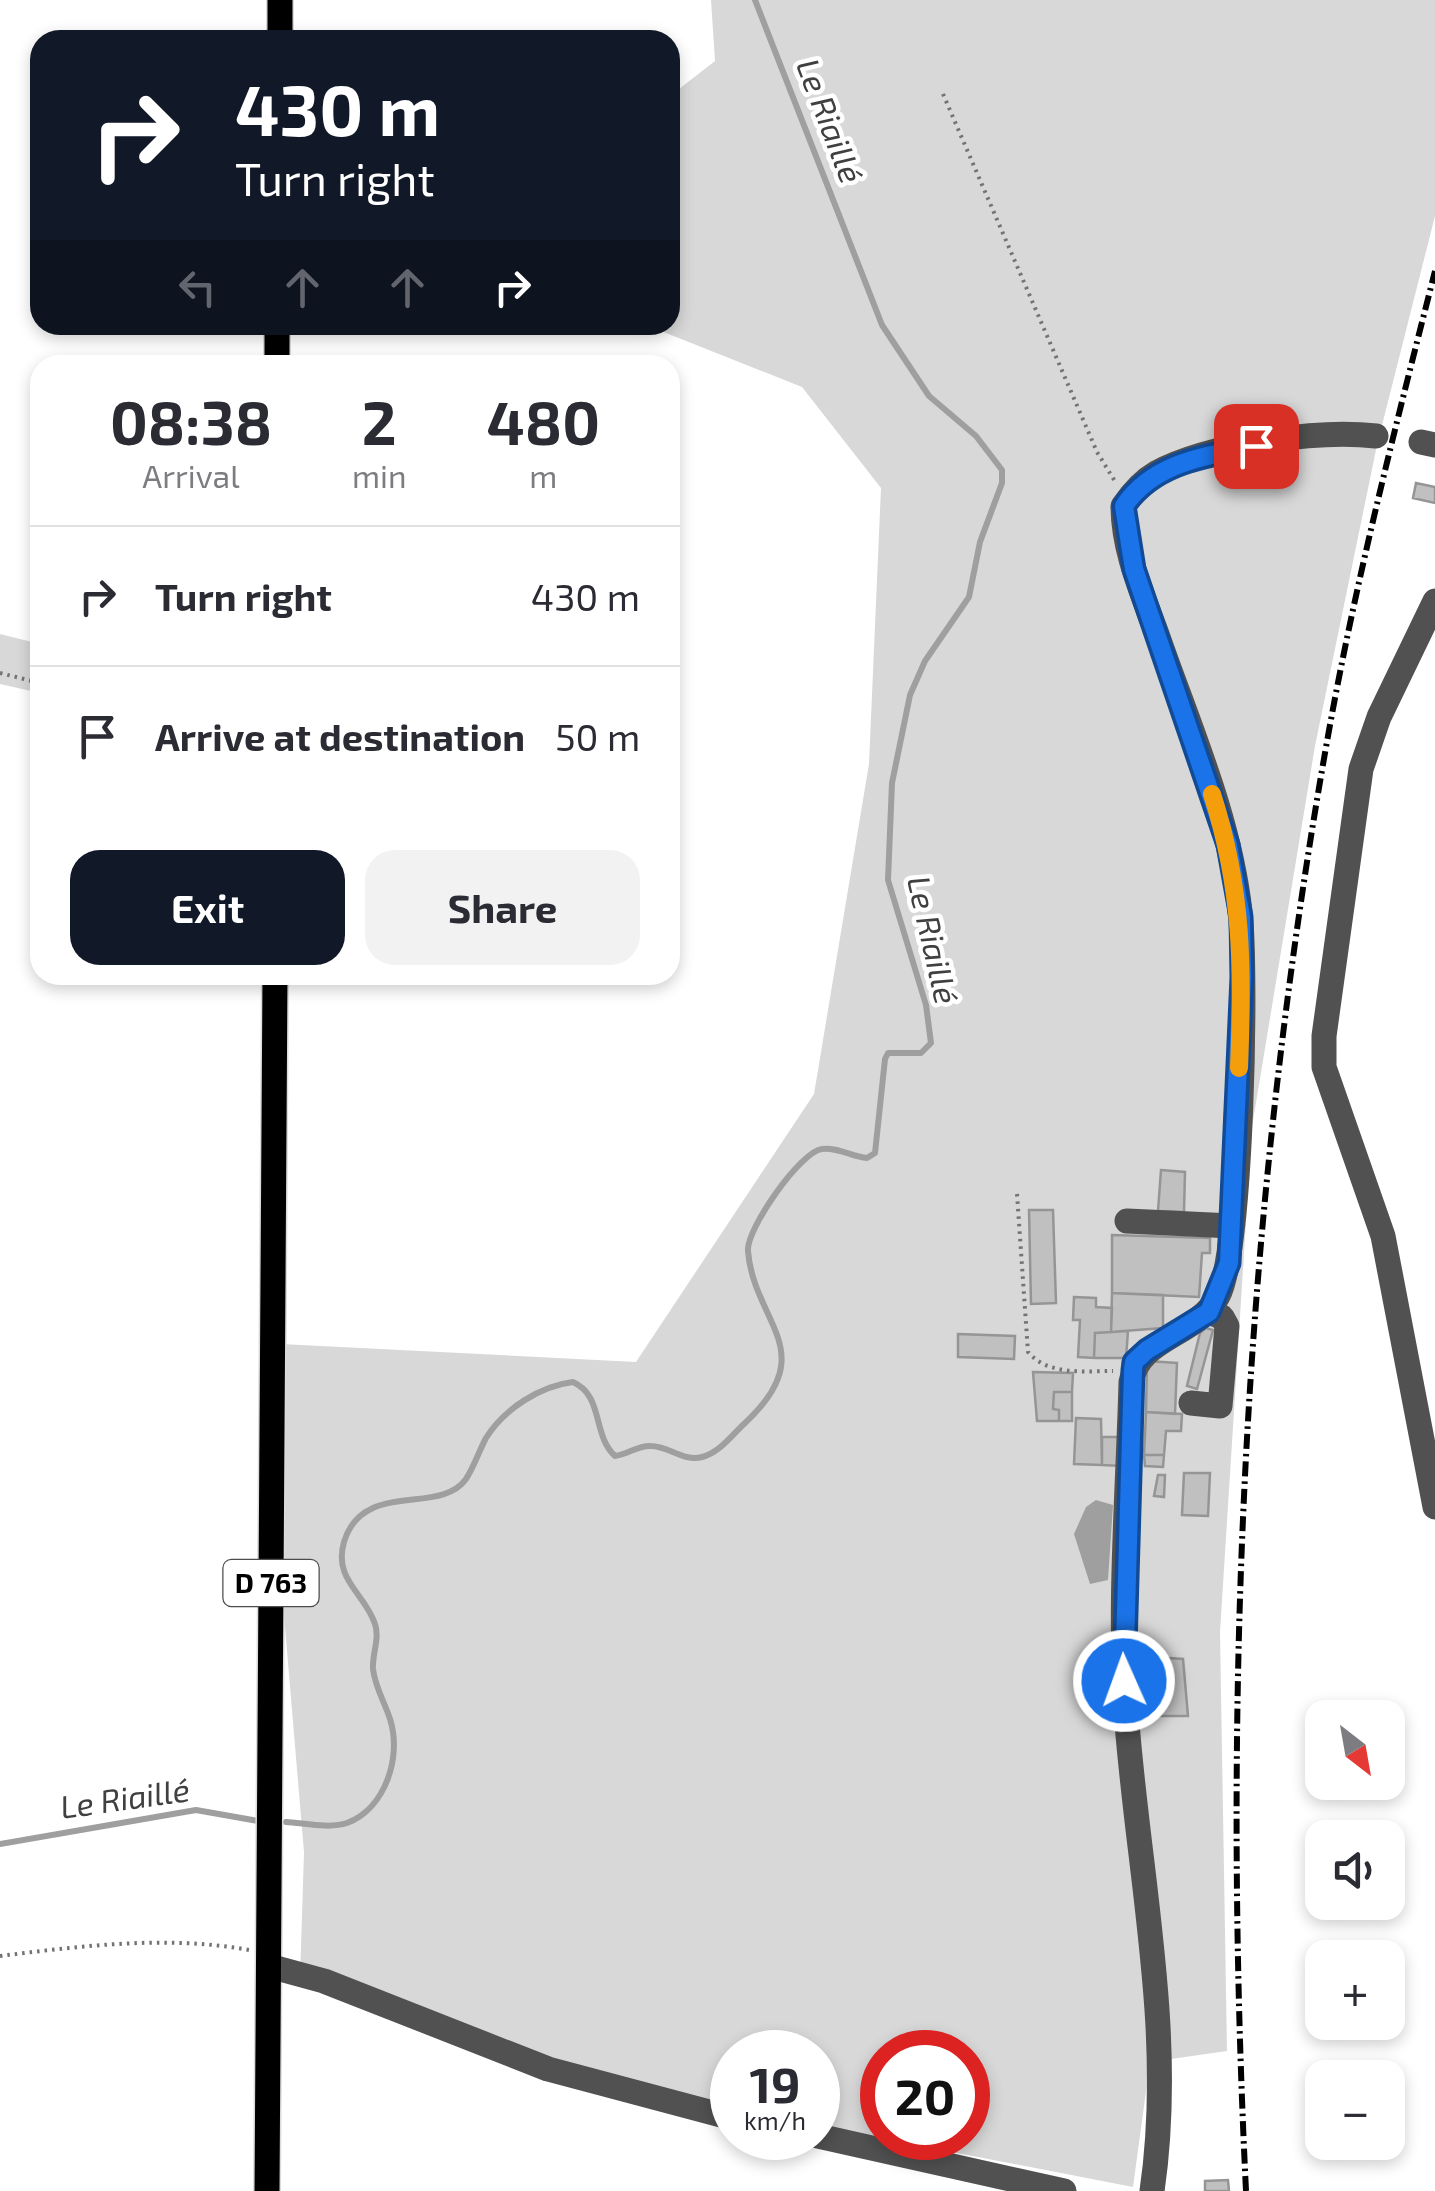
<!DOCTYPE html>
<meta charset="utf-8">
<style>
:root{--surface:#fff;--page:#f2f2f3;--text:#2b2b33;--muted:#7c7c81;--line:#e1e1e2;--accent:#111827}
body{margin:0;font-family:"Exo 2",sans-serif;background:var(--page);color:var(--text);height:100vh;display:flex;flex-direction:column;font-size:38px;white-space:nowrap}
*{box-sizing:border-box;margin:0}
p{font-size:32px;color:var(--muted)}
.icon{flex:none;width:55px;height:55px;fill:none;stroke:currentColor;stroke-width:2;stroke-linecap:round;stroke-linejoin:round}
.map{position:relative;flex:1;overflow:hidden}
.side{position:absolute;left:30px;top:355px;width:650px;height:630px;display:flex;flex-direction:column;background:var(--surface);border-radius:30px;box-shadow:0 5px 15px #0003}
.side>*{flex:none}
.top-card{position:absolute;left:30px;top:30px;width:650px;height:305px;border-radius:30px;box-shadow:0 5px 15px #0003;background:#111827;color:#fff;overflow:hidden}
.needle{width:65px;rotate:149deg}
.fabs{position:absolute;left:1305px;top:1700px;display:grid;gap:20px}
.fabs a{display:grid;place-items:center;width:100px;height:100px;border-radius:20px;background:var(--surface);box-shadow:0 5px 15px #0003;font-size:50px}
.speed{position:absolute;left:710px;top:2030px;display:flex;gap:20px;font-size:50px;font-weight:700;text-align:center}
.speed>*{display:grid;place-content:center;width:130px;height:130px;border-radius:50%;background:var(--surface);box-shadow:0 5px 15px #0003;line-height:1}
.speed small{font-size:25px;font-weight:400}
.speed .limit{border:15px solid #d22;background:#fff;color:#111}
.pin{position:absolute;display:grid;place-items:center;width:85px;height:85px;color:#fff;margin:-42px;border-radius:20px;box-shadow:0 5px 15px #0006}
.me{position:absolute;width:110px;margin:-55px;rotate:358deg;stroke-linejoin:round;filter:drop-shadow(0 0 8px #0008)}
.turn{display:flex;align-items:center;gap:35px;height:210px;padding:0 40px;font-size:45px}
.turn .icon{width:130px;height:130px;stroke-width:2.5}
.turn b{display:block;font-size:70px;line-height:85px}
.lanes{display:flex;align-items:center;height:95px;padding:0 40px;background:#0003;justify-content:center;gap:50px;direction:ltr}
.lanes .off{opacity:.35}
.eta{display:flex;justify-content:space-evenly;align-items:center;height:170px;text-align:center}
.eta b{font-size:60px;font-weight:700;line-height:70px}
.cta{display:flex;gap:20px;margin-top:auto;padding:20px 40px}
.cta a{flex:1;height:115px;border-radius:30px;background:var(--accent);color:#fff;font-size:40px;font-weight:700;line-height:115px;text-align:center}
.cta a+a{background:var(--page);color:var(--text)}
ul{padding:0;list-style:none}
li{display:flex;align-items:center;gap:30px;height:140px;padding:0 40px;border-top:2px solid var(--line)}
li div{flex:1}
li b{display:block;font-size:38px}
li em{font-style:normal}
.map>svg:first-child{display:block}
</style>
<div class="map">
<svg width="1435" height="2191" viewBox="0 0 1435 2191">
<rect width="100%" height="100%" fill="#fff"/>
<path fill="#d8d8d8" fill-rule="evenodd" d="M 711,0 L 1435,0 L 1435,216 L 1377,445 L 1315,746 L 1252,1127 L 1220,1632 L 1227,2051 L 1150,2062 L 1133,2187 L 818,2126 L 818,2052 L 732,2052 L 732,2110 L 605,2086 L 300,1979 L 304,1852 L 261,1343 L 636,1362 L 814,1094 L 869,764 L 881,488 L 802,387 L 646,325 L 670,325 L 670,96 L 715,61 ZM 882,2052 L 968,2052 L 968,2138 L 882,2138 Z
M 0,634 L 40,644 L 40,693 L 0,684 Z"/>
<path fill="#9f9f9f" d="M 1096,1500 L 1113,1505 L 1108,1580 L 1090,1584 L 1074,1534 L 1086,1507 Z"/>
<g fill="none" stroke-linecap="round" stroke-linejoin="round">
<path stroke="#9f9f9f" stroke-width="6" d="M 286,1822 C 304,1823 329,1829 347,1823 C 386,1808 402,1756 390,1719 C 385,1703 375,1687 373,1669 C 372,1654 380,1638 375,1624 C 365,1593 333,1580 344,1542 C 363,1479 440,1516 466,1479 C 474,1467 479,1451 486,1438 C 504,1409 540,1386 573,1382 C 604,1396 592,1435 615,1456 C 627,1455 638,1445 651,1446 C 669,1446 683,1462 702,1457 C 719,1453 732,1435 744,1424 C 823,1351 754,1324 748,1251 C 746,1229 801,1151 822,1149 C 838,1147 852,1157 867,1158 L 875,1153 L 885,1059 L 888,1053 L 921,1053 L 931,1043 L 926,1005 L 888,880 L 892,783 L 910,695 L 925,661 L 969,597 L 980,542 L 1002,483 L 1002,470 L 976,436 L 929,396 L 882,325 L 755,0
M 0,1844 L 196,1810 L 258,1821"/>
</g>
<path fill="#c0c0c0" stroke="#959595" stroke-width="2.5" d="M 1416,483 L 1435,487 L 1435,503 L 1413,498 Z
M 1161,1170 L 1185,1172 L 1184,1212 L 1158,1211 Z
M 1029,1210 L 1053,1210 L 1056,1303 L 1031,1304 Z
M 1112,1235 L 1210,1238 L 1210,1253 L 1202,1253 L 1199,1297 L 1112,1293 Z
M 1112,1293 L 1163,1295 L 1163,1328 L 1111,1332 Z
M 1074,1297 L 1096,1298 L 1096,1307 L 1112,1308 L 1111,1332 L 1095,1333 L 1094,1358 L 1078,1357 L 1080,1320 L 1073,1320 Z
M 1206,1328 L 1213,1330 L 1197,1389 L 1187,1386 L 1200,1333 Z
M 1128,1331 L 1126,1358 L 1094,1358 L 1095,1333 Z
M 958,1334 L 1015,1336 L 1014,1359 L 958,1357 Z
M 1147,1361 L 1177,1363 L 1175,1414 L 1146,1412 Z
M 1033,1372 L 1073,1373 L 1072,1392 L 1054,1392 L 1053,1409 L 1059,1410 L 1059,1421 L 1037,1421 Z
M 1054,1392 L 1072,1392 L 1072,1421 L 1059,1421 L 1059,1410 L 1053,1409 Z
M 1146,1412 L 1182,1414 L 1181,1431 L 1166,1431 L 1164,1455 L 1144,1455 Z
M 1076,1418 L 1101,1419 L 1102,1465 L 1074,1464 Z
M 1102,1437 L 1121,1437 L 1122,1466 L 1102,1465 Z
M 1144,1455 L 1164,1455 L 1163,1467 L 1145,1466 Z
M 1184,1473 L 1210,1473 L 1208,1516 L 1182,1515 Z
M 1158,1475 L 1165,1475 L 1164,1497 L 1154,1496 Z
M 1169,1658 L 1183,1659 L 1188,1716 L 1157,1716 L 1158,1668 L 1169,1668 Z
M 1228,2180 L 1229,2191 L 1205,2191 L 1205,2181 Z"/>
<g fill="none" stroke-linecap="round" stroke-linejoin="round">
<defs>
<path id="major" d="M 280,40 L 280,0
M 277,365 L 277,325
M 267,2191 L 275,975"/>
</defs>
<use href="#major" stroke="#dbdbdb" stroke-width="28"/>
<path stroke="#737373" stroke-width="4" stroke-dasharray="2.5 5" stroke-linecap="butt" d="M 943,94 L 1097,452 L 1116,483
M 0,673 L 40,683
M 1017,1194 L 1028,1352 C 1048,1376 1085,1371 1113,1371
M 0,1956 C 81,1946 168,1935 249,1950"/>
<path stroke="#515151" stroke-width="25" d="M 1421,442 L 1435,445
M 1435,601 L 1379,717 L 1361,769 L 1324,1036 L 1324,1067 L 1383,1236 L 1435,1507
M 1127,1221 L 1232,1226
M 1191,1403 L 1220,1406 L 1227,1326 L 1222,1317 L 1209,1312
M 269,1966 L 324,1981 L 548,2069 L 732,2118
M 818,2136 L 1064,2191
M 1152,2191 C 1175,2035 1139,1878 1127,1723 C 1118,1610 1128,1495 1131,1382 C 1139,1337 1197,1336 1218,1296 C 1242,1251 1247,972 1240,912 C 1230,818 1189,726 1158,637 C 1143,595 1123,551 1123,506 C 1132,493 1142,481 1156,473 C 1208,445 1317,429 1376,436"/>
<use href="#major" stroke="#000" stroke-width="25"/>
<path stroke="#000" stroke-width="6" stroke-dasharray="15 5 2.5 5" stroke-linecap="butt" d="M 1246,2191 C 1222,1704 1242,1217 1328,736 C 1356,579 1396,425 1435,271"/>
</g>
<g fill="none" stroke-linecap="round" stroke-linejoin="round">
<defs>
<path id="route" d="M 1124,1681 L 1133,1370 L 1134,1362 L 1147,1350 L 1209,1312 L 1229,1263 L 1242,977 L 1241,917 L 1228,845 L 1134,569 L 1124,506 C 1154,462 1206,456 1256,446"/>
</defs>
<use href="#route" stroke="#114b97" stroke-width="25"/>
<use href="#route" stroke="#1a73e8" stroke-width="18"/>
<path stroke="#f59e0b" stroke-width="18" d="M 1212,794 C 1243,890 1243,969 1239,1068"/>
</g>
<g text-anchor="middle" stroke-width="9" stroke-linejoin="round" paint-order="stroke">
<rect fill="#fff" stroke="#4c4c4c" stroke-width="2.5" x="223.5" y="1560" width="95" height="46" rx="8"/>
<g font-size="28" font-weight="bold" fill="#000">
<text x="271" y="1593">D 763</text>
</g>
<g font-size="32" font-style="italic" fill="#404040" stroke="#fff">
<text transform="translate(829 121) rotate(69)" y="11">Le Riaillé</text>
<text transform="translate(932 940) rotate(77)" y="11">Le Riaillé</text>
<text transform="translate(125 1799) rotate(-8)" y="11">Le Riaillé</text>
</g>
</g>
</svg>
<div class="fabs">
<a><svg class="needle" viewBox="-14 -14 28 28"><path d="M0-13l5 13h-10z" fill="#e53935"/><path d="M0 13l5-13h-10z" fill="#7c7c81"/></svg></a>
<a><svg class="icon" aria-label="sound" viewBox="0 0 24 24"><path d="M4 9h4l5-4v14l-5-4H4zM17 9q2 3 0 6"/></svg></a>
<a>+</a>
<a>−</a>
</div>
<div class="speed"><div>19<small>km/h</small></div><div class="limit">20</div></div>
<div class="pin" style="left:1256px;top:446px;background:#d93025"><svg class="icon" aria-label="arrive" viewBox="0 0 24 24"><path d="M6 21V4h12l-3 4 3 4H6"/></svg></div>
<svg class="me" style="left:1124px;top:1681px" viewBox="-20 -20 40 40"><circle r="17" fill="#1a73e8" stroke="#fff" stroke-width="3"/><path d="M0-11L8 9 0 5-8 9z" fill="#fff"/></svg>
<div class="top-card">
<div class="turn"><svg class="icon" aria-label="right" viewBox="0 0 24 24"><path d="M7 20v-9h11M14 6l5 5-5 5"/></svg><div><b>430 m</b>Turn right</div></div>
<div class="lanes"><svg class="icon off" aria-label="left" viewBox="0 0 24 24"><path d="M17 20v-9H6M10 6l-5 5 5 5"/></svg><svg class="icon off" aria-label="ahead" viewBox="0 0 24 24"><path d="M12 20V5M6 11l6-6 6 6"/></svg><svg class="icon off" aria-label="ahead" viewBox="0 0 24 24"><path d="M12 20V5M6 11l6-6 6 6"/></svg><svg class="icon" aria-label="right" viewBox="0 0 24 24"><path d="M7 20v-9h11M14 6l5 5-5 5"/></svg></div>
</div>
<section class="side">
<div class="eta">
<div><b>08:38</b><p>Arrival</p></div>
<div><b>2</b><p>min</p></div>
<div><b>480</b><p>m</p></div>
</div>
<ul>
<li><svg class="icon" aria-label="right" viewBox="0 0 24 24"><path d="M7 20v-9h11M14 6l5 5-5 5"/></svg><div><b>Turn right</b></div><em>430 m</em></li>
<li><svg class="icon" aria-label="arrive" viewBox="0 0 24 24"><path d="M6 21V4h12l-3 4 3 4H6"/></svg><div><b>Arrive at destination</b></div><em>50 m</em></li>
</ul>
<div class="cta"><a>Exit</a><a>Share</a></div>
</section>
</div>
